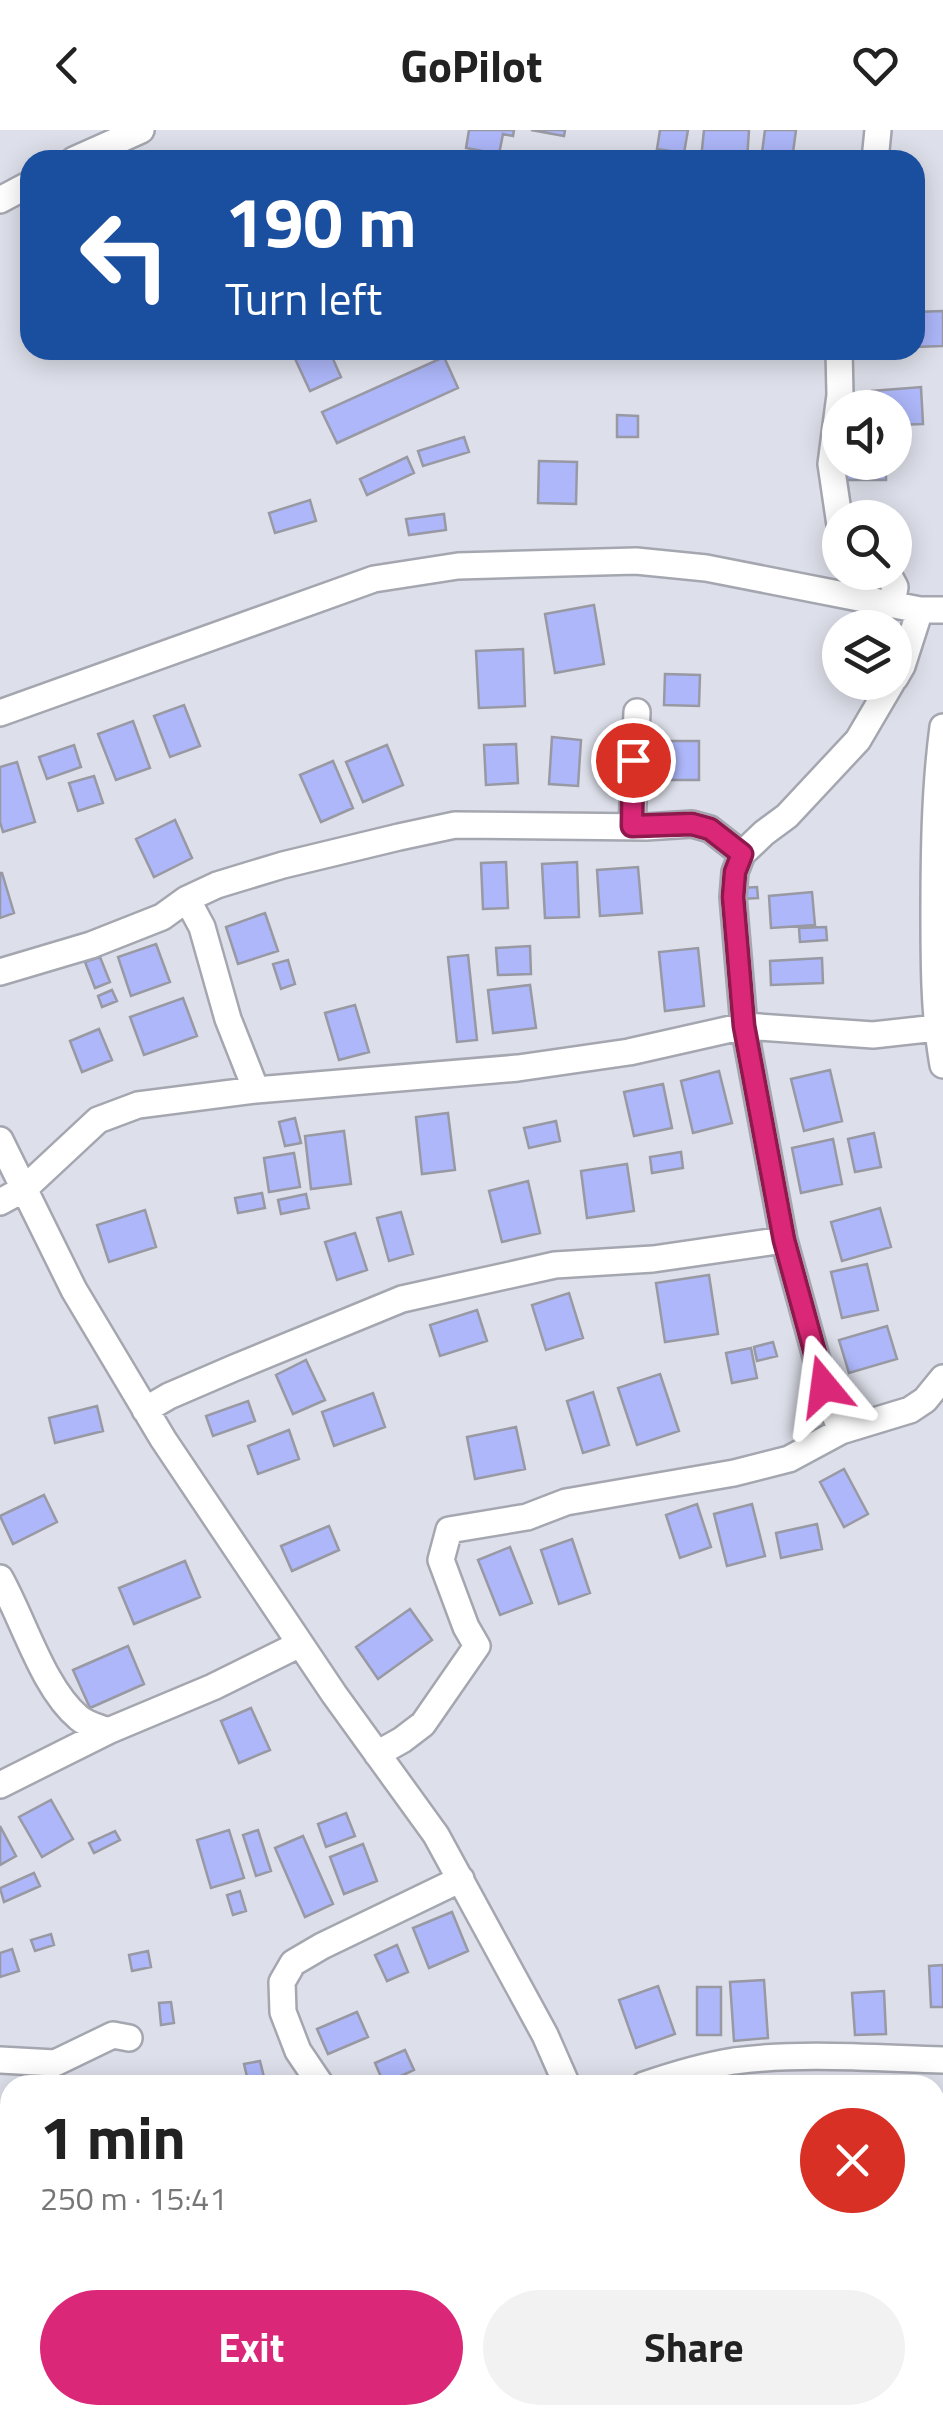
<!DOCTYPE html>
<meta charset="utf-8">
<style>
:root{--surface:#fff;--page:#f2f2f2;--text:#222;--muted:#767676;--accent:#db2777}
body{margin:0;font-family:"Titillium Web",sans-serif;background:var(--page);color:var(--text);height:100vh;display:flex;flex-direction:column;font-size:38px;white-space:nowrap}
*{box-sizing:border-box;margin:0}
p{font-size:32px;color:var(--muted)}
.icon{flex:none;width:55px;height:55px;fill:none;stroke:currentColor;stroke-width:2;stroke-linecap:round;stroke-linejoin:round}
.map{position:relative;flex:1;overflow:hidden}
.panel{position:absolute;left:0px;top:1945px;width:945px;height:350px;display:flex;flex-direction:column;background:var(--surface);border-radius:30px 30px 0 0;box-shadow:0 5px 25px #0003}
.panel>*{flex:none}
.banner{position:absolute;left:20px;top:20px;width:905px;height:210px;border-radius:30px;box-shadow:0 5px 25px #0003;background:#1a4fa0;color:#fff;overflow:hidden}
.tools{position:absolute;left:822px;top:260px;display:grid;gap:20px}
.tools a{display:grid;place-items:center;width:90px;height:90px;border-radius:50%;background:var(--surface);box-shadow:0 5px 25px #0003;font-size:50px}
.pin{position:absolute;display:grid;place-items:center;width:85px;height:85px;color:#fff;margin:-42px;border:5px solid #fff;border-radius:50%;box-shadow:0 2px 10px #0007}
.me{position:absolute;width:110px;margin:-55px;rotate:344deg;stroke-linejoin:round;filter:drop-shadow(0 0 8px #0008)}
.turn{display:flex;align-items:center;gap:35px;height:210px;padding:0 40px;font-size:45px}
.turn .icon{width:130px;height:130px;stroke-width:2.5}
.turn b{display:block;font-size:70px;line-height:85px}
.round{display:grid;place-items:center;flex:none;width:105px;height:105px;border-radius:52px;background:var(--page)}
.head{display:flex;align-items:center;justify-content:space-between;height:170px;padding:0 40px}
h1{font-size:60px;font-weight:700;line-height:75px}
.primary-button{display:flex;gap:20px;margin-top:auto;padding:20px 40px}
.primary-button a{flex:1;height:115px;border-radius:60px;background:var(--accent);color:#fff;font-size:40px;font-weight:700;line-height:115px;text-align:center}
.primary-button a+a{background:var(--page);color:var(--text)}
header{display:flex;justify-content:space-between;align-items:center;height:130px;padding:0 40px;background:var(--surface);font-size:45px;font-weight:700}
.map>svg:first-child{display:block}
</style>
<header><svg class="icon" aria-label="back" viewBox="0 0 24 24"><path d="M15 5l-7 7 7 7"/></svg>GoPilot<svg class="icon" aria-label="heart" viewBox="0 0 24 24"><path d="M12 20l-8-8c-3-5 5-10 8-4 3-6 11-1 8 4z"/></svg></header>
<div class="map">
<svg width="943" height="2295" viewBox="0 0 943 2295">
<rect width="100%" height="100%" fill="#dddfea"/>
<path fill="#adb7f9" stroke="#9899a3" stroke-width="2.5" d="M 469,0 L 514,0 L 513,6 L 503,4 L 499,24 L 466,18 Z
M 531,0 L 565,0 L 564,6 Z
M 660,0 L 688,0 L 684,23 L 657,19 Z
M 704,0 L 749,0 L 747,30 L 701,29 Z
M 765,0 L 796,0 L 792,30 L 761,30 Z
M 943,181 L 943,216 L 915,217 L 915,182 Z
M 291,220 L 329,220 L 341,247 L 310,261 Z
M 444,227 L 458,258 L 337,313 L 322,282 Z
M 921,257 L 923,294 L 895,295 L 895,278 L 873,278 L 872,261 Z
M 617,285 L 638,286 L 638,307 L 617,307 Z
M 464,307 L 469,322 L 423,336 L 418,321 Z
M 407,327 L 414,343 L 367,365 L 360,349 Z
M 539,331 L 577,332 L 576,374 L 538,373 Z
M 843,332 L 886,332 L 886,350 L 843,350 Z
M 310,370 L 316,391 L 275,403 L 269,383 Z
M 444,384 L 446,400 L 409,405 L 406,389 Z
M 594,475 L 604,534 L 555,543 L 545,484 Z
M 523,519 L 525,576 L 479,578 L 476,521 Z
M 665,544 L 700,545 L 699,576 L 664,575 Z
M 184,575 L 200,616 L 170,627 L 154,586 Z
M 133,591 L 150,638 L 116,650 L 98,604 Z
M 552,607 L 581,610 L 578,656 L 549,654 Z
M 663,611 L 699,611 L 699,650 L 663,650 Z
M 516,614 L 518,653 L 486,655 L 484,615 Z
M 74,615 L 81,637 L 47,649 L 39,627 Z
M 387,615 L 403,655 L 363,672 L 346,632 Z
M 333,631 L 353,678 L 321,692 L 300,645 Z
M 17,632 L 35,692 L 3,702 L 0,692 L 0,637 Z
M 94,646 L 103,673 L 78,681 L 69,653 Z
M 175,690 L 192,728 L 154,747 L 136,709 Z
M 506,732 L 508,778 L 483,779 L 481,733 Z
M 577,732 L 579,787 L 545,788 L 542,734 Z
M 638,737 L 642,783 L 600,786 L 597,740 Z
M 0,743 L 2,743 L 14,783 L 0,788 Z
M 757,757 L 758,768 L 741,769 L 740,758 Z
M 812,762 L 815,795 L 771,798 L 769,766 Z
M 265,783 L 278,821 L 238,834 L 226,797 Z
M 826,797 L 827,810 L 800,812 L 799,798 Z
M 156,814 L 170,852 L 131,866 L 118,827 Z
M 530,816 L 531,844 L 498,845 L 496,818 Z
M 698,818 L 704,876 L 665,881 L 659,822 Z
M 468,825 L 477,910 L 457,912 L 448,827 Z
M 100,827 L 110,852 L 95,858 L 85,832 Z
M 822,828 L 823,853 L 771,855 L 770,831 Z
M 288,830 L 295,854 L 281,859 L 273,834 Z
M 530,855 L 536,898 L 493,903 L 488,860 Z
M 112,860 L 117,871 L 102,877 L 98,866 Z
M 183,868 L 197,906 L 144,925 L 130,887 Z
M 355,875 L 369,922 L 339,930 L 325,883 Z
M 99,899 L 112,930 L 82,942 L 70,911 Z
M 830,940 L 842,991 L 804,1001 L 791,949 Z
M 719,941 L 732,993 L 693,1003 L 681,951 Z
M 663,954 L 672,998 L 634,1006 L 624,962 Z
M 448,983 L 455,1040 L 422,1044 L 416,987 Z
M 295,988 L 301,1013 L 285,1016 L 279,992 Z
M 556,991 L 560,1011 L 529,1018 L 524,998 Z
M 344,1001 L 351,1054 L 311,1059 L 305,1006 Z
M 874,1003 L 881,1037 L 855,1042 L 848,1009 Z
M 833,1009 L 842,1054 L 801,1063 L 792,1018 Z
M 681,1022 L 683,1038 L 652,1043 L 650,1027 Z
M 294,1023 L 300,1057 L 269,1062 L 264,1028 Z
M 627,1034 L 634,1081 L 587,1088 L 581,1041 Z
M 528,1051 L 540,1103 L 502,1112 L 489,1061 Z
M 262,1063 L 265,1078 L 238,1083 L 235,1068 Z
M 306,1064 L 309,1078 L 281,1084 L 278,1070 Z
M 880,1078 L 891,1117 L 842,1131 L 831,1092 Z
M 145,1080 L 156,1117 L 109,1132 L 97,1095 Z
M 401,1082 L 413,1124 L 389,1131 L 377,1088 Z
M 355,1103 L 367,1140 L 337,1150 L 325,1112 Z
M 867,1134 L 878,1180 L 842,1188 L 831,1142 Z
M 709,1145 L 718,1204 L 665,1212 L 656,1153 Z
M 569,1163 L 583,1208 L 546,1220 L 532,1175 Z
M 477,1180 L 487,1211 L 440,1226 L 430,1195 Z
M 887,1196 L 897,1229 L 849,1243 L 839,1210 Z
M 773,1212 L 777,1226 L 757,1231 L 754,1217 Z
M 751,1218 L 757,1248 L 732,1253 L 726,1223 Z
M 306,1230 L 325,1270 L 293,1284 L 276,1245 Z
M 660,1244 L 679,1301 L 637,1315 L 618,1258 Z
M 593,1262 L 609,1315 L 583,1323 L 567,1271 Z
M 373,1263 L 385,1297 L 334,1316 L 322,1282 Z
M 248,1271 L 255,1291 L 213,1306 L 206,1286 Z
M 97,1276 L 103,1301 L 55,1313 L 49,1288 Z
M 516,1297 L 525,1339 L 475,1349 L 467,1307 Z
M 289,1300 L 299,1329 L 258,1344 L 248,1316 Z
M 844,1339 L 868,1384 L 844,1397 L 820,1352 Z
M 44,1365 L 57,1392 L 13,1414 L 0,1386 Z
M 697,1374 L 711,1417 L 680,1428 L 666,1385 Z
M 752,1374 L 765,1426 L 727,1436 L 714,1384 Z
M 817,1394 L 822,1419 L 781,1428 L 776,1403 Z
M 329,1396 L 339,1420 L 292,1441 L 281,1416 Z
M 572,1409 L 590,1463 L 559,1474 L 541,1420 Z
M 510,1417 L 532,1473 L 500,1485 L 478,1430 Z
M 185,1431 L 200,1467 L 134,1494 L 119,1458 Z
M 410,1479 L 432,1510 L 378,1549 L 356,1517 Z
M 128,1516 L 144,1554 L 90,1578 L 73,1540 Z
M 251,1578 L 270,1620 L 239,1633 L 221,1591 Z
M 51,1670 L 73,1709 L 42,1727 L 19,1687 Z
M 346,1683 L 355,1706 L 326,1717 L 318,1694 Z
M 0,1696 L 16,1726 L 0,1735 Z
M 229,1700 L 244,1748 L 211,1758 L 197,1710 Z
M 258,1700 L 271,1741 L 256,1746 L 243,1705 Z
M 115,1701 L 120,1710 L 94,1723 L 89,1713 Z
M 303,1706 L 333,1774 L 305,1787 L 275,1718 Z
M 363,1714 L 377,1751 L 344,1764 L 330,1727 Z
M 34,1743 L 40,1756 L 4,1772 L 0,1758 Z
M 240,1761 L 246,1781 L 233,1785 L 227,1765 Z
M 452,1782 L 468,1821 L 429,1838 L 413,1798 Z
M 51,1804 L 54,1815 L 35,1821 L 31,1810 Z
M 397,1815 L 408,1842 L 387,1851 L 375,1825 Z
M 12,1819 L 19,1841 L 0,1847 L 0,1823 Z
M 148,1821 L 151,1837 L 132,1841 L 129,1825 Z
M 943,1835 L 943,1877 L 931,1877 L 929,1836 Z
M 764,1850 L 768,1908 L 734,1911 L 730,1852 Z
M 658,1856 L 675,1904 L 636,1918 L 619,1870 Z
M 697,1857 L 721,1857 L 721,1905 L 697,1905 Z
M 884,1861 L 886,1904 L 855,1905 L 852,1863 Z
M 171,1872 L 174,1893 L 161,1895 L 159,1873 Z
M 357,1882 L 368,1907 L 328,1924 L 317,1899 Z
M 405,1920 L 414,1940 L 384,1954 L 375,1933 Z
M 260,1931 L 266,1955 L 249,1955 L 244,1934 Z
M 10,2061 L 10,2078 L 5,2079 L 2,2062 Z
M 10,2092 L 10,2111 L 4,2111 L 2,2093 Z
M 943,2119 L 943,2179 L 935,2180 L 935,2120 Z
M 935,2249 L 943,2249 L 943,2295 L 938,2295 Z
M 199,2285 L 236,2285 L 241,2295 L 205,2295 Z
M 423,2285 L 445,2285 L 449,2292 L 444,2295 L 419,2295 L 416,2289 Z
M 771,2290 L 771,2295 L 742,2295 L 742,2291 Z"/>
<g fill="none" stroke-linecap="round" stroke-linejoin="round">
<defs>
<path id="minor" d="M 74,30 L 141,0
M 875,30 L 878,0
M 0,70 L 30,54
M 839,220 L 840,265 L 831,334 L 840,395
M 887,442 L 895,457 L 892,475
M 895,548 L 902,536 L 920,480
M 0,583 L 374,449 L 458,436 L 636,431 L 706,438 L 920,480 L 943,480
M 943,597 C 935,657 934,720 934,782 C 934,834 934,884 943,935
M 632,696 L 637,582
M 187,769 L 202,797 L 228,889 L 256,960
M 0,842 L 91,815 L 162,787 L 187,769 L 217,755 L 283,735 L 399,707 L 455,695 L 646,697 L 692,694 L 710,699 L 742,724
M 0,1010 L 74,1160 L 163,1309 L 334,1564 L 436,1705 L 545,1905 L 567,1955
M 0,1072 L 24,1059 L 98,990 L 138,975 L 256,960 L 518,938 L 629,922 L 744,896 L 873,905 L 936,898
M 145,1280 L 169,1266 L 234,1238 L 402,1169 L 555,1135 L 653,1129 L 784,1110
M 841,1301 L 824,1256 L 784,1110 L 744,896 L 733,767 L 735,742 L 742,724 L 764,703 L 787,686 L 858,610 L 892,552
M 0,1448 C 24,1491 43,1558 79,1588 C 87,1595 99,1597 108,1601 L 213,1557 L 300,1514
M 377,1624 L 402,1610 L 423,1594 L 477,1516 L 466,1497 L 441,1430 L 449,1400 L 527,1387 L 566,1372 L 734,1343 L 789,1329 L 841,1301 L 910,1280 L 925,1270 L 943,1248
M 0,1655 L 108,1601
M 0,1930 L 55,1933 L 113,1905 L 129,1908
M 321,1955 L 298,1921 L 283,1882 L 282,1852 L 293,1833 L 322,1816 L 461,1749
M 644,1955 C 673,1945 703,1936 734,1931 C 801,1922 875,1928 943,1930
M 0,1988 L 4,2014 L 10,2015
M 0,2154 L 10,2158
M 935,2215 L 943,2215
M 44,2285 L 50,2295
M 467,2285 L 472,2295
M 824,2285 L 824,2295
M 337,2295 L 357,2285"/>
</defs>
<use href="#minor" stroke="#a5a7b0" stroke-width="30"/>
<use href="#minor" stroke="#fff" stroke-width="25"/>
</g>
<g fill="none" stroke-linecap="round" stroke-linejoin="round">
<defs>
<path id="route" d="M 633,630 L 632,696 L 692,694 L 710,699 L 742,724 L 735,742 L 733,767 L 744,896 L 784,1110 L 824,1256"/>
</defs>
<use href="#route" stroke="#8e194d" stroke-width="25"/>
<use href="#route" stroke="#db2777" stroke-width="18"/>
</g>
</svg>
<div class="tools">
<a><svg class="icon" aria-label="sound" viewBox="0 0 24 24"><path d="M4 9h4l5-4v14l-5-4H4zM17 9q2 3 0 6"/></svg></a>
<a><svg class="icon" aria-label="search" viewBox="0 0 24 24"><circle cx="10" cy="10" r="6"/><path d="M15 15l6 6"/></svg></a>
<a><svg class="icon" aria-label="layers" viewBox="0 0 24 24"><path d="M12 4l9 5-9 5-9-5zM3 14l9 5 9-5"/></svg></a>
</div>
<div class="pin" style="left:633px;top:630px;background:#d93025"><svg class="icon" aria-label="arrive" viewBox="0 0 24 24"><path d="M6 21V4h12l-3 4 3 4H6"/></svg></div>
<svg class="me" style="left:824px;top:1256px" viewBox="-20 -20 40 40"><path d="M0-17L14 15 0 8-14 15z" fill="#db2777" stroke="#fff" stroke-width="4"/></svg>
<div class="banner">
<div class="turn"><svg class="icon" aria-label="left" viewBox="0 0 24 24"><path d="M17 20v-9H6M10 6l-5 5 5 5"/></svg><div><b>190 m</b>Turn left</div></div>
</div>
<section class="panel">
<div class="head"><div><h1>1 min</h1><p>250 m · 15:41</p></div><a class="round" style="background:#d93025;color:#fff"><svg class="icon" aria-label="close" viewBox="0 0 24 24"><path d="M6 6l12 12M18 6L6 18"/></svg></a></div>
<div class="primary-button"><a>Exit</a><a>Share</a></div>
</section>
</div>
